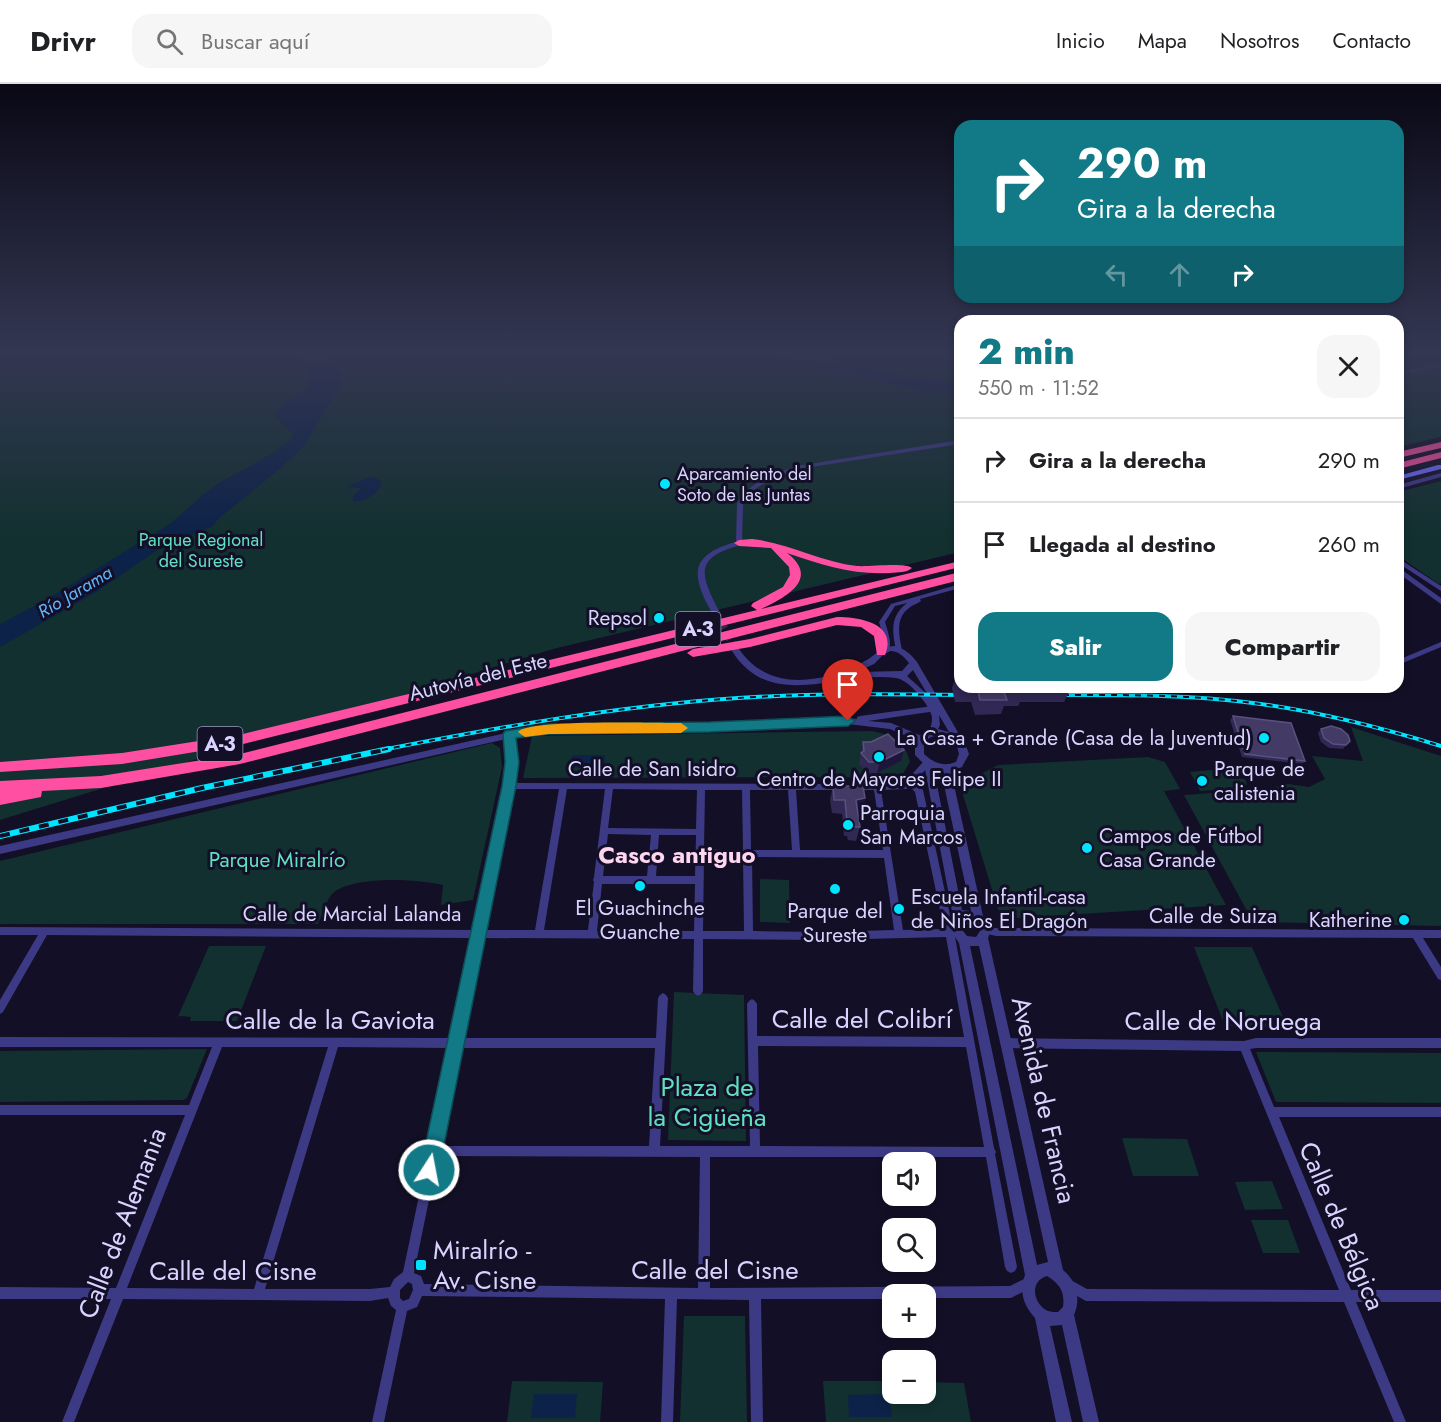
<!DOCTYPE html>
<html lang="es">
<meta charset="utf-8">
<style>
:root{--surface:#fff;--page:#f6f6f6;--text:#202124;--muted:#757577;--line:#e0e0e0;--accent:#127987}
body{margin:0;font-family:Jost,sans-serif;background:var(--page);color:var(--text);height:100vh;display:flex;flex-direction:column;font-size:22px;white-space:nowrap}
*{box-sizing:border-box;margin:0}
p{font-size:20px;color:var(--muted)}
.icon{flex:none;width:33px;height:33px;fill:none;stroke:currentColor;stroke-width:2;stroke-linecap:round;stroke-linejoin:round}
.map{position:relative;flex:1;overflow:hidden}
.sheet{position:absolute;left:954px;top:231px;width:450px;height:378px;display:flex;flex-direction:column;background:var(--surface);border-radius:18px;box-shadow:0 3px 9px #0003}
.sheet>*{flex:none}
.guide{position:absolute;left:954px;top:36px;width:450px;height:183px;border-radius:18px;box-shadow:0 3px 9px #0003;background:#127987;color:#fff;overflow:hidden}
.tools{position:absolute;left:882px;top:1068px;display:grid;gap:12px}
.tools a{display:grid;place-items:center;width:54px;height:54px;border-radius:12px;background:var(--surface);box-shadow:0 3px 9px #0003;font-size:30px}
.pin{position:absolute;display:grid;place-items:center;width:51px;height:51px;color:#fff;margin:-62px -26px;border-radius:50% 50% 50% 0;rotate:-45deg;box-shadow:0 0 6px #0007}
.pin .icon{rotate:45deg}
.me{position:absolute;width:66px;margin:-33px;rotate:11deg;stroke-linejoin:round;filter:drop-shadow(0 0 4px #0008)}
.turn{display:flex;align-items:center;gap:21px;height:126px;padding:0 24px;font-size:27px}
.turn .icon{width:78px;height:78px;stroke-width:2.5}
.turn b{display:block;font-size:42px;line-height:51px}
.lanes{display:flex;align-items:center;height:57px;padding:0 24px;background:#0003;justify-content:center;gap:30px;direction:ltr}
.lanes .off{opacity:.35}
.round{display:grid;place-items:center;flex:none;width:63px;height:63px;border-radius:18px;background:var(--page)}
.headline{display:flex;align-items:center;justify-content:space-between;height:102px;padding:0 24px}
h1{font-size:36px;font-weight:800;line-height:45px;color:var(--accent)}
.action{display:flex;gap:12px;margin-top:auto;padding:12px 24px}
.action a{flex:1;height:69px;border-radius:18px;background:var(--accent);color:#fff;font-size:24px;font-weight:800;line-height:69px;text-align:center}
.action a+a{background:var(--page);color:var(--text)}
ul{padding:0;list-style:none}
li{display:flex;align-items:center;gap:18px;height:84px;padding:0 24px;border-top:2px solid var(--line)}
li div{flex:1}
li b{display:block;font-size:22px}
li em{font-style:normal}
header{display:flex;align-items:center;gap:36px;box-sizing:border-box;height:84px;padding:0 30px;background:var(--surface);border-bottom:2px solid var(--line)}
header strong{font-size:28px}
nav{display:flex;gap:33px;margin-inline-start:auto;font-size:21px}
.search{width:420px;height:54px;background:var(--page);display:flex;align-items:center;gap:15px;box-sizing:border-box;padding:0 21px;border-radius:18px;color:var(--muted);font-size:22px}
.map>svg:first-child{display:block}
</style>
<header>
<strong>Drivr</strong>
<div class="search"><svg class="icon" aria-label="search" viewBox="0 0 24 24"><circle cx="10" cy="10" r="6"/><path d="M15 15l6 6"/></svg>Buscar aquí</div>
<nav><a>Inicio</a><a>Mapa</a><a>Nosotros</a><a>Contacto</a></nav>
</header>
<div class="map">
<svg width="1441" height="1338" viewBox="0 0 1441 1338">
<rect width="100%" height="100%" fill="#130f26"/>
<path fill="#12302f" d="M 0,268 L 960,268 L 960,468 L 553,565 L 0,736 Z
M 1398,268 L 1441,268 L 1441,353 L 1398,363 Z
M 1441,397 L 1441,499 L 1439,500 L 1398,472 L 1398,408 Z
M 1351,643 L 1441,672 L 1441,842 L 1253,838 L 1184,711 L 1267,705 L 1288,700 L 1309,703 L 1325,695 L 1312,672 L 1363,677 Z
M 872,647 C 893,652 904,655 910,678 L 901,693 L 523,694 L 532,652 Z
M 492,659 L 500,664 L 502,683 L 473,816 L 441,821 L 443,801 C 416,795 353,791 332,810 C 326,817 322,831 318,840 L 0,840 L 0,777 Z
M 1148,673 L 1165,678 L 1180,705 L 1164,707 L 1226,821 L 1001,835 L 960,701 L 998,681 Z
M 1223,685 L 1238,694 L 1245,695 L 1247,701 L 1242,701 L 1244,704 L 1200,707 L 1190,688 Z
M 760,795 L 789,796 L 790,839 L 760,838 Z
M 209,862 L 266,862 L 237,937 L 190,937 L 191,933 L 179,932 L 176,937 Z
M 1194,863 L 1252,863 L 1283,933 L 1267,933 L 1271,943 L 1225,942 Z
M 674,908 L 744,911 L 746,1057 L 668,1056 Z
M 207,965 L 187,1014 L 184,1016 L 0,1018 L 0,967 Z
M 1256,968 L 1441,969 L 1441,1019 L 1276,1018 Z
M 1122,1054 L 1187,1055 L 1199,1092 L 1133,1092 Z
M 1272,1097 L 1283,1125 L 1245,1126 L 1235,1098 Z
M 1251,1136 L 1288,1136 L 1300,1169 L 1263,1169 Z
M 684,1232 L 745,1232 L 747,1338 L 680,1338 Z
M 512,1297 L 603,1298 L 600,1338 L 507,1338 Z
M 823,1297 L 892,1297 L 892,1310 L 926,1310 L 926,1298 L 964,1299 L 971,1338 L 826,1338 Z"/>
<path fill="#0c2248" d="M 300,268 L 325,268 L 341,290 L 341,300 L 304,362 L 276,388 L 218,435 L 213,442 L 156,467 L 98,507 L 0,563 L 0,540 L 44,517 L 165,443 C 183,431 198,413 216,401 C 241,385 270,375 292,354 L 293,350 L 277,335 L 276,329 L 285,319 L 308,305 L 309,287 Z
M 768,268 L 812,270 L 893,290 L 960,299 L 960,309 L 923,307 L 834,288 Z
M 371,392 L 382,397 C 380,409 366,418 353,417 L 353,412 L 361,404 L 347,403 Z
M 572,671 L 605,671 L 604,684 L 570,684 Z
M 534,1310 L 577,1310 L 575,1334 L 531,1334 Z
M 889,1310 L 892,1333 L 849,1333 L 848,1311 Z"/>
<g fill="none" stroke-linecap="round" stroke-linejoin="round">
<path stroke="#312d47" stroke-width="8" stroke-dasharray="8 4" stroke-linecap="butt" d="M 715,527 L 736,567"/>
<path fill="#3d3a85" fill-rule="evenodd" d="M 1441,281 L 1441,283 L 1398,290 L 1398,288 Z
M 960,356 L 960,360 L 798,385 C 781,391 750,402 743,420 L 742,459 L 739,461 L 736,459 L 737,420 C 746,399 776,389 797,382 Z
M 1441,389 L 1441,393 L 1398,405 L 1398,401 Z
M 960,500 L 960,504 L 920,515 L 921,517 C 917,520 912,521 909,524 C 895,534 899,552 902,566 L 899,568 L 896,566 C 892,547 890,532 907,519 L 895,522 L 885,538 C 888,548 892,558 889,568 L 885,568 L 884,556 L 879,538 L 891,520 Z
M 1441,558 L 1441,563 L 1398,581 L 1398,576 Z
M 933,622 L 936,623 L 937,625 L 936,627 L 868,637 L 891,639 L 924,653 L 925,655 L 921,658 L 890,645 L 848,640 L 710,646 L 533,649 L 513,653 L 516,678 L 513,699 L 840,700 L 843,701 L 844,703 L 843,705 L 840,706 L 796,706 L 800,766 L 883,766 L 874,706 L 855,706 L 852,705 L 851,703 L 852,701 L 904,699 L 924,677 L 930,677 L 931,679 L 930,681 L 914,698 L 923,706 L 953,845 L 959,846 L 960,849 L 959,852 L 955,853 L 994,1064 L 996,1068 L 995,1070 L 1017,1183 L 1015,1187 L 1011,1189 L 1007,1187 L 1005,1183 L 986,1073 L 710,1073 L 710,1204 L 1010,1202 L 1028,1193 L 1032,1195 L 1034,1199 L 1032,1203 L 1011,1214 L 926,1214 L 926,1210 L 892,1210 L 892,1215 L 761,1215 L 763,1338 L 751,1338 L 749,1216 L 677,1215 L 673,1338 L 661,1338 L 665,1215 L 422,1212 L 417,1223 L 407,1227 L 384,1338 L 372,1338 L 396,1226 L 391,1222 L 388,1214 L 370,1217 L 123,1215 L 74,1338 L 62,1338 L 111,1215 L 0,1215 L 0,1203 L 116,1204 L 185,1031 L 0,1031 L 0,1021 L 189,1021 L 212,963 L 0,963 L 0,953 L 452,954 L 473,854 L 47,851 L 3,928 L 0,930 L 0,916 L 38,851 L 0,851 L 0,843 L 475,846 L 505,702 L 508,678 L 506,655 L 0,770 L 0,762 L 506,649 L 509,647 L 512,648 L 533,643 L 710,640 L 848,634 L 857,635 L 857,633 L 860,632 ZM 910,703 L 915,708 L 944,845 L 903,846 L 881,706 L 906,705 ZM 512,705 L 559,705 L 535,846 L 484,846 ZM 567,705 L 605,705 L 594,793 L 593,796 L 594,798 L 588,846 L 544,846 ZM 613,705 L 697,706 L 696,745 L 608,744 ZM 705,706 L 742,706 L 743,766 L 704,765 ZM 750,706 L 788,706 L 792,766 L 751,766 ZM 608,750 L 651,751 L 647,792 L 603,792 ZM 659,751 L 696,751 L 695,792 L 656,792 ZM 704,773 L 743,773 L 744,847 L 703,847 ZM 752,773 L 884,774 L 894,846 L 823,848 L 753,847 ZM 602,800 L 695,800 L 694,847 L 597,847 ZM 946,853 L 964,953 L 757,952 L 757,920 L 755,917 L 752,915 L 749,917 L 747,920 L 750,1062 L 660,1062 L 668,914 L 666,911 L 663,909 L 660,911 L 658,914 L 656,954 L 462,954 L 482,854 L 694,855 L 693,907 L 695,910 L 698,912 L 701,910 L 703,907 L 703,855 L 823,856 ZM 758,962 L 966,963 L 984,1063 L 760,1062 ZM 222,963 L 328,963 L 254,1205 L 127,1204 ZM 338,963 L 450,964 L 403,1188 L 394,1195 L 390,1203 L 370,1205 L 265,1205 ZM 460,964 L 655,964 L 649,1062 L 440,1062 ZM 438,1072 L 700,1073 L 698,1204 L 424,1200 L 421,1192 L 414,1189 ZM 408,1198 L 412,1200 L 413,1206 L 409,1215 L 403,1217 L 400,1214 L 400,1206 Z
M 986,842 L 996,844 L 1441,846 L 1441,854 L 1423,854 L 1441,883 L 1441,896 L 1438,895 L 1413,854 L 996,852 L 983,849 L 982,846 L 983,843 Z
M 1006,954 L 1244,957 L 1256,954 L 1441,954 L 1441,964 L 1256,964 L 1250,965 L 1274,1023 L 1441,1023 L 1441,1033 L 1279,1033 L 1351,1206 L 1441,1206 L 1441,1218 L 1356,1218 L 1406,1338 L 1394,1338 L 1344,1218 L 1086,1217 L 1063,1204 L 1061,1200 L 1063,1196 L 1067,1194 L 1087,1205 L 1339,1206 L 1241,967 L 1006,964 L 1003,962 L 1001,959 L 1003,956 Z"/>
<path fill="#3d3a85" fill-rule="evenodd" d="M 739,457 L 743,459 L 741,461 C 695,473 699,489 719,527 L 715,530 L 712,529 C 689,488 691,470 739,457 Z
M 1398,474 L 1441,502 L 1441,507 L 1398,479 Z
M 1398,483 L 1441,514 L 1441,520 L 1398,489 Z
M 895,562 C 905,565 911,570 917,578 L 966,662 L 969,670 L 962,683 L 954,686 L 954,701 L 983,832 L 991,846 L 988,854 L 1063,1186 C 1077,1197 1081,1215 1074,1231 L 1099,1338 L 1083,1338 L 1062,1241 L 1050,1242 L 1072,1338 L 1056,1338 L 1035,1234 C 1023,1221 1019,1207 1025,1191 L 959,859 L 949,844 L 952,827 L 924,680 L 915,671 L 915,657 L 920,651 L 929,647 C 931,642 932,639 932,633 C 930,621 908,595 896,594 C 839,586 771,629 732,567 L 733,565 L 739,565 C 769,609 823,599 863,578 C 876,572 879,563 895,562 ZM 890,567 C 899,567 904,573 909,579 L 902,587 L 857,588 L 874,580 L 883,571 ZM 913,586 L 928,611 L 907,592 ZM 939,631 L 949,648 L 938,645 L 940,641 ZM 937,652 L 945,653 L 956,659 L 959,670 L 956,678 C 943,683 934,679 924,670 L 924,658 L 931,653 ZM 934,686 L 944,688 L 944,701 L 971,827 L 962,826 ZM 964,835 L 975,838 L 980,847 L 976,853 L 967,852 L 960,843 L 961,836 ZM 970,862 L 979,862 L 1048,1178 L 1037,1181 ZM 1047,1192 C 1060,1200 1065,1208 1063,1223 L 1058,1228 C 1055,1228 1051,1228 1048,1227 C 1033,1220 1029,1197 1047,1192 Z"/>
<path fill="#6f6bff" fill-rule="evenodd" d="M 1438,381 L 1441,381 L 1441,385 L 1398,396 L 1398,392 Z"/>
<path fill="#ff4fa3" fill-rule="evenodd" d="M 1441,358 L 1441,364 L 1398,374 L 1398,368 Z
M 1441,368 L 1441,374 L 1398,385 L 1398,379 Z
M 752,455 C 789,459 821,478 857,482 C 870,483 905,478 912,484 C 907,489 898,488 890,489 C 853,491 822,481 787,469 C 821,495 785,514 761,525 L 960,477 L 960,483 L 243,660 L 122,680 L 0,688 L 0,678 L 122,669 L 243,650 L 757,526 L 751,522 L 753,519 L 783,503 L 790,491 L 789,483 L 771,464 L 739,462 L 734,459 L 739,456 Z
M 960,488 L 960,496 L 240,680 L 101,704 L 42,707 L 41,713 L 0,721 L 0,709 L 6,708 L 0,709 L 0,697 L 101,692 L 240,670 Z
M 837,533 C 859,533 898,539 885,571 L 877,571 L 874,552 L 861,543 L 837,541 L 750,563 L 693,573 L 687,569 L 693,565 L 750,555 Z"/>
<defs>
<path id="rail-far1" d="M 1051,611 C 1118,611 1186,610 1253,619 C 1317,627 1379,643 1441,662
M 382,666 C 499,643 618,622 738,614 C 815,609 893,610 970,611"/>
<path id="rail" d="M 0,752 L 202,704 L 389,665"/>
</defs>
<use href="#rail-far1" stroke="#00e5ff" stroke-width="4"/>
<use href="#rail" stroke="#00e5ff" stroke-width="6"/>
<use href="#rail-far1" stroke="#130f26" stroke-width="2" stroke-dasharray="6" stroke-linecap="butt"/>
<use href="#rail" stroke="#130f26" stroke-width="4" stroke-dasharray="10" stroke-linecap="butt"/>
</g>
<path fill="#312854" d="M 957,589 L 1071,604 L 1064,618 L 1020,618 L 1018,622 L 1004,622 L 1001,630 L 975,631 L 971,618 L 955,618 L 952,604 Z
M 1233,632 L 1305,677 L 1302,680 L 1242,673 L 1230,636 Z
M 1321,645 L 1350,657 L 1343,665 L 1329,664 L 1321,658 L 1318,649 Z
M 863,658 L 904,666 L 901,677 L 877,689 L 867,689 L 859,680 Z
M 833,702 L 865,714 L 862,728 L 857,729 L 860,743 L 856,757 L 848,756 L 847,752 L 844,752 L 842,730 L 832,729 L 830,716 Z"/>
<path fill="#1d163a" d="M 904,666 L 901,677 L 877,689 L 880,678 Z
M 865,714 L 862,728 L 852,730 L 856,716 Z"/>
<path fill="#433a66" stroke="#5a527e" stroke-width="1.5" d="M 957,589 L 960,589 L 960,602 Z
M 977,603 L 1071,603 L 1071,604 L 1023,604 L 1025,608 L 1004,608 L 1007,616 L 980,616 Z
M 1233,632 L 1291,639 L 1305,677 L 1245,670 Z
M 1331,642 L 1341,645 L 1348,651 L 1350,657 L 1346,661 L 1333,660 L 1324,654 L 1321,645 Z
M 888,650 L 904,666 L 880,678 L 869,678 L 861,669 L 864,667 L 863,658 L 871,658 Z
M 833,702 L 863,702 L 865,714 L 856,716 L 860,743 L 851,743 L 851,738 L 847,738 L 845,716 L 834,716 Z"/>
<linearGradient id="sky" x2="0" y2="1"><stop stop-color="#0a0815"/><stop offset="0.59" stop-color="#333752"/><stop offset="1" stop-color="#333752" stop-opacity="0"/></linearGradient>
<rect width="1441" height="455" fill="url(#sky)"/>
<path fill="#127987" stroke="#0c4f58" stroke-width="1.5" d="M 848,632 L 855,637 L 848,642 L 710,648 L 549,650 L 516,654 L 519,678 L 516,702 L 439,1086 L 436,1093 L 429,1096 L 422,1093 L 420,1086 L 502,702 L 505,678 L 503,650 L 505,647 L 549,640 L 710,638 Z"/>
<path fill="#f59e0b" d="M 681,639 L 688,644 L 681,649 L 549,650 L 525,653 L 518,648 C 526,635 658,639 681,639 Z"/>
<g fill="#00e5ff" stroke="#130f26" stroke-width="2">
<circle cx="665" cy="400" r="6"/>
<circle cx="659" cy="534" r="6"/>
<circle cx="1264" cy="654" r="6"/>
<circle cx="879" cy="673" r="6"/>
<circle cx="1202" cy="697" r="6"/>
<circle cx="848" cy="741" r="6"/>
<circle cx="1087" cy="764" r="6"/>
<circle cx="640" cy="802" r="6"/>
<circle cx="835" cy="805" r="6"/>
<circle cx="899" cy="825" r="6"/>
<circle cx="1404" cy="836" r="6"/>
<rect x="415" y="1175" width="12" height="12" rx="3"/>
</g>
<g text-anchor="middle" stroke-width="6" stroke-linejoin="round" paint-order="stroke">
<g font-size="18" fill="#d9d4ff" stroke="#130f26" text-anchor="start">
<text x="677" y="396">Aparcamiento del<tspan x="677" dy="21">Soto de las Juntas</tspan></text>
</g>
<g font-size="18" fill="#5fe0c0" stroke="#130f26">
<text x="201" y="462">Parque Regional<tspan x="201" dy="21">del Sureste</tspan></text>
</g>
<g font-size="18" font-style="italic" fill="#62b6ff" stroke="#130f26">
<text transform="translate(75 508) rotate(-31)" y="6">Río Jarama</text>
</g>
<g fill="#130f26" stroke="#9e99be" stroke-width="1.5">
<rect x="675.5" y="528" width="45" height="34" rx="4.5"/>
<rect x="197.5" y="643" width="45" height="34" rx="4.5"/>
</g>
<g font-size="20" font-weight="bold" fill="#d9d4ff">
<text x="698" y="552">A-3</text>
<text x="220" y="667">A-3</text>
</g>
<g font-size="21" fill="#d9d4ff" stroke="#130f26" text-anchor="start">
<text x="647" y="541" text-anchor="end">Repsol</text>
<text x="1252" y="661" text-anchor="end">La Casa + Grande (Casa de la Juventud)</text>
<text x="1214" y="692">Parque de<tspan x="1214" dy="24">calistenia</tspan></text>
<text x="879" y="702" text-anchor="middle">Centro de Mayores Felipe II</text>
<text x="860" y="736">Parroquia<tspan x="860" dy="24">San Marcos</tspan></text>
<text x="1099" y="759">Campos de Fútbol<tspan x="1099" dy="24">Casa Grande</tspan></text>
<text x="911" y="820">Escuela Infantil-casa<tspan x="911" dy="24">de Niños El Dragón</tspan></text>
<text x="640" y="831" text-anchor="middle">El Guachinche<tspan x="640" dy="24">Guanche</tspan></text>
<text x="835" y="834" text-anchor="middle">Parque del<tspan x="835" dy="24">Sureste</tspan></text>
<text x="1392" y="843" text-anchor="end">Katherine</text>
</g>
<g font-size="21" fill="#d9d4ff" stroke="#130f26">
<text transform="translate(478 593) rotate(-14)" y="7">Autovía del Este</text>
<text x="652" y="692">Calle de San Isidro</text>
<text x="352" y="837">Calle de Marcial Lalanda</text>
<text x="1213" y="839">Calle de Suiza</text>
</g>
<g font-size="21" fill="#5fe0c0" stroke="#130f26">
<text x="277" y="783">Parque Miralrío</text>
</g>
<g font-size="24" font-weight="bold" fill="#ffd6f0" stroke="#130f26">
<text x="677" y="779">Casco antiguo</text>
</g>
<g font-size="26" fill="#d9d4ff" stroke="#130f26">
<text x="862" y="944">Calle del Colibrí</text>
<text x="330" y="945">Calle de la Gaviota</text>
<text x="1223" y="946">Calle de Noruega</text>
<text transform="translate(1044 1016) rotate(77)" y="9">Avenida de Francia</text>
<text transform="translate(122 1139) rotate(-69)" y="9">Calle de Alemania</text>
<text transform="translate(1342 1142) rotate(67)" y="9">Calle de Bélgica</text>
<text x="715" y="1195">Calle del Cisne</text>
<text x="233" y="1196">Calle del Cisne</text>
</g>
<g font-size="26" fill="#5fe0c0" stroke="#130f26">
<text x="707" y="1012">Plaza de<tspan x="707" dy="30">la Cigüeña</tspan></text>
</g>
<g font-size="26" fill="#d9d4ff" stroke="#130f26" text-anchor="start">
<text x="433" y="1175">Miralrío -<tspan x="433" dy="30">Av. Cisne</tspan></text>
</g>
</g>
</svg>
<div class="tools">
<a><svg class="icon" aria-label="sound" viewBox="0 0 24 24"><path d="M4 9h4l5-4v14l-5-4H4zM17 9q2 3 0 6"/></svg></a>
<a><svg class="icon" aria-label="search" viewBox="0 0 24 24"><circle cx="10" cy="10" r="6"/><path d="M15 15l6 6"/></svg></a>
<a>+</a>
<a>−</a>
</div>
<div class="pin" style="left:848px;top:637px;background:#d93025"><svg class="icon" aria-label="arrive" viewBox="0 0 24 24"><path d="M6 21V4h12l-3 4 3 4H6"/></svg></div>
<svg class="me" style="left:429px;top:1086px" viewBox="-20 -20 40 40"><circle r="17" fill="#127987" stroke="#fff" stroke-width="3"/><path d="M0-11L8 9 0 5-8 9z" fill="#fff"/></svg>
<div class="guide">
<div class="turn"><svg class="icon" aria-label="right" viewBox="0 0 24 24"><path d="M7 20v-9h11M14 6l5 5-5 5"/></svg><div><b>290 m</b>Gira a la derecha</div></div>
<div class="lanes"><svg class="icon off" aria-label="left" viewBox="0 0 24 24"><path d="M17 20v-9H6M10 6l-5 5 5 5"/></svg><svg class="icon off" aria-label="ahead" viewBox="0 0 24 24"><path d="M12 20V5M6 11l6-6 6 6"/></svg><svg class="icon" aria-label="right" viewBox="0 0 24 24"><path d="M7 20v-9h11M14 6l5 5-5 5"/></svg></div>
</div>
<section class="sheet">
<div class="headline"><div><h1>2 min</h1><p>550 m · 11:52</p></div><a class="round"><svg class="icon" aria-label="close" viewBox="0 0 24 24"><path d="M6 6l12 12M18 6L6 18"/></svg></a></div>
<ul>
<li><svg class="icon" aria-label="right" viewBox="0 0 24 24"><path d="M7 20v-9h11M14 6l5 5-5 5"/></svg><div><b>Gira a la derecha</b></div><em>290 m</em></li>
<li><svg class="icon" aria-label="arrive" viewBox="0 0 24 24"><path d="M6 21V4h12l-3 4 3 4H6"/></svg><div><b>Llegada al destino</b></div><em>260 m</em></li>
</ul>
<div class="action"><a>Salir</a><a>Compartir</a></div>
</section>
</div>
